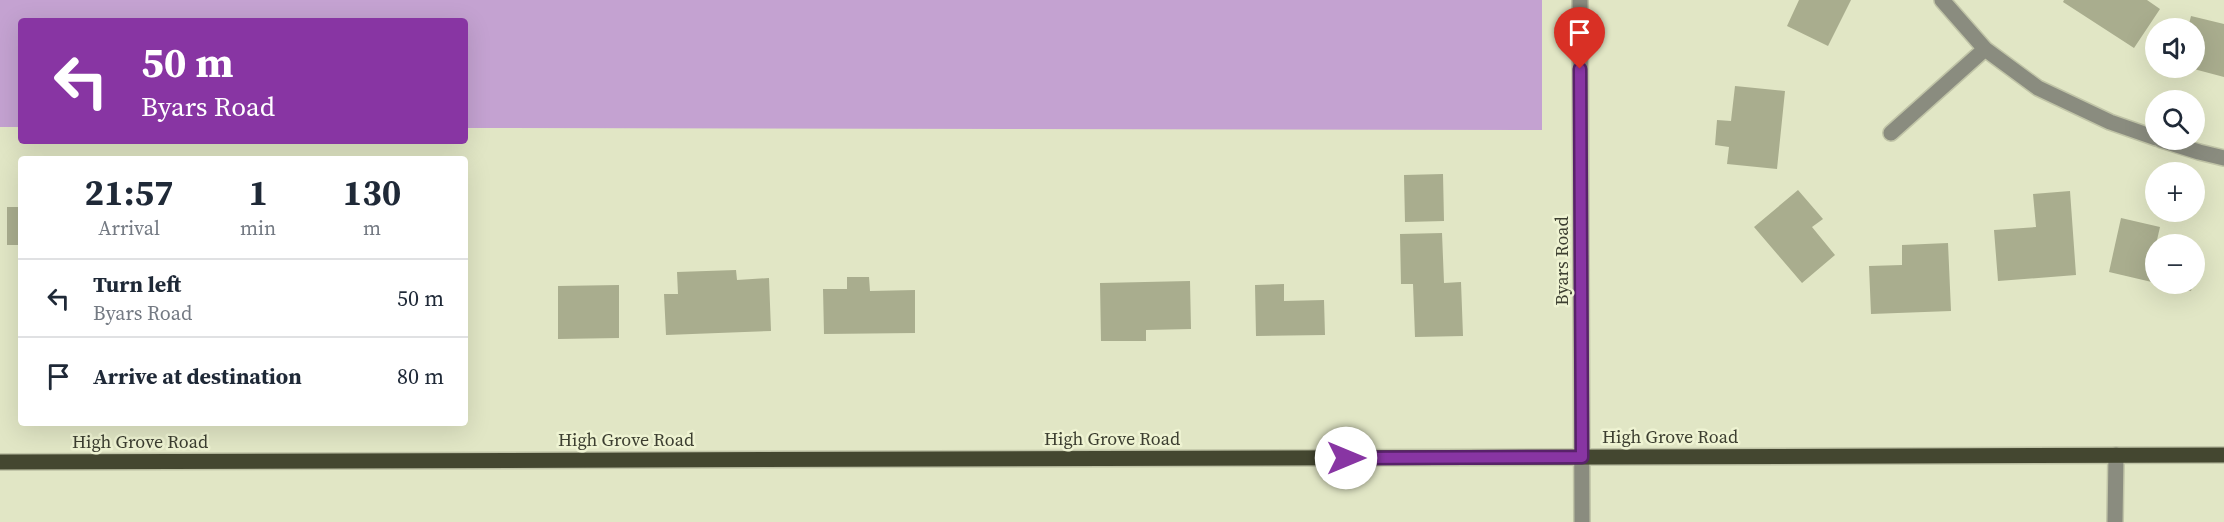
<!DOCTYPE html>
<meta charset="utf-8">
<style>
:root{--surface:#fff;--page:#f2f2f3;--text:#1f2937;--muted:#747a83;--line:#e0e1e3}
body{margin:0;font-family:"Source Serif 4",serif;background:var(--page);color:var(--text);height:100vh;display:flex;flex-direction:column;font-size:22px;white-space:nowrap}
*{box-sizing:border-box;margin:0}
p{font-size:20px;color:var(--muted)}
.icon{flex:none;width:33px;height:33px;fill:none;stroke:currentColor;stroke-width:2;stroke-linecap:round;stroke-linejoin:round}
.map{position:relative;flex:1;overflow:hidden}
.sheet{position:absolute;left:18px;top:156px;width:450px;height:270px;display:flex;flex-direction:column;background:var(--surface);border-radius:6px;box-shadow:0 6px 24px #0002}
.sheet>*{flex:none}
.guide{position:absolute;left:18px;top:18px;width:450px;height:126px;border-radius:6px;box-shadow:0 6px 24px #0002;background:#8835a3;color:#fff;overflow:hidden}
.controls{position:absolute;left:2145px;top:18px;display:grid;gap:12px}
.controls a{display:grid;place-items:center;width:60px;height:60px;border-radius:50%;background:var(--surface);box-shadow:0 6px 24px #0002;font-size:30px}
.pin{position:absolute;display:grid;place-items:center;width:51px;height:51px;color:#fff;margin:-62px -26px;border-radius:50% 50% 50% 0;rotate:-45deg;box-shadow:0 0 6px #0007}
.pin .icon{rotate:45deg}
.me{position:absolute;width:66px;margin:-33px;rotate:90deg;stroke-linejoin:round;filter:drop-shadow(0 0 4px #0008)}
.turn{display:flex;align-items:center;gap:21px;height:126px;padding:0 24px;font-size:27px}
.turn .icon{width:78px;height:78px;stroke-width:2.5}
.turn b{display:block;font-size:42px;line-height:51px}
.eta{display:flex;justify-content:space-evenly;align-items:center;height:102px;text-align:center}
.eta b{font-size:36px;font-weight:700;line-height:42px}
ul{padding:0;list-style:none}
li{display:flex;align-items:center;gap:18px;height:78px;padding:0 24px;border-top:2px solid var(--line)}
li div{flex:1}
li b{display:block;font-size:22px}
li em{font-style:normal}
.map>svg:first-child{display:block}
</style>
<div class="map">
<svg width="2224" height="522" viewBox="0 0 2224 522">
<rect width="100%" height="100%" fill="#e1e6c5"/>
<path fill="#c4a2d1" d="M 0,0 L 1542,0 L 1542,130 L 465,128 L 465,21 L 21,21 L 21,127 L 0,127 Z"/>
<path fill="#a9ad8e" d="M 1799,0 L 1851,0 L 1828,46 L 1787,26 Z
M 2064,0 L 2147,0 L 2160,9 L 2134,48 L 2063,2 Z
M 2191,16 L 2224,24 L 2224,77 L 2190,68 L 2194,68 L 2194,28 L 2188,28 Z
M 1735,86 L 1785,91 L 1777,169 L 1727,164 L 1729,147 L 1715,145 L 1717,120 L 1731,121 Z
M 1443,174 L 1444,221 L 1405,222 L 1404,175 Z
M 1798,190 L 1823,219 L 1812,227 L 1835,255 L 1802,283 L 1754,227 Z
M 2070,191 L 2076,275 L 1998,281 L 1994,230 L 2036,227 L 2033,194 Z
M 7,207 L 21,207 L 21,245 L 7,245 Z
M 2121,218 L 2160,227 L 2157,240 L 2170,244 L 2156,244 L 2156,283 L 2109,272 Z
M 1442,233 L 1444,283 L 1461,282 L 1463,336 L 1415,337 L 1413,284 L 1401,284 L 1400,234 Z
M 1948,243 L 1951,311 L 1871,314 L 1869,266 L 1902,265 L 1902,245 Z
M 2194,249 L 2200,251 L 2195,271 L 2194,271 Z
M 736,270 L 737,280 L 769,278 L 771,331 L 666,335 L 664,294 L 678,294 L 677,272 Z
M 847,277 L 869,277 L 870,291 L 915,290 L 915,333 L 824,334 L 823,289 L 847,289 Z
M 1190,281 L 1191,329 L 1146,330 L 1146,341 L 1101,341 L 1100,283 Z
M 1284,284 L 1284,301 L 1324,300 L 1325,335 L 1256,336 L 1255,285 Z
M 2162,284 L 2193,284 L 2191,291 Z
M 619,285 L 619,338 L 558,339 L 558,286 Z"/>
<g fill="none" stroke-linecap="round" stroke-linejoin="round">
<defs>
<path id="minor" d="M 1580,0 L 1582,522
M 1942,0 L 1985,49 L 2038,88 L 2110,122 L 2156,138
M 1891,133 L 1985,49
M 2161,140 L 2199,152 L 2224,158
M 2115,522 L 2116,455"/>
<path id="major" d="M 0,462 L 2224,455"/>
</defs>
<use href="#minor" stroke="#c0c4a7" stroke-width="18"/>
<use href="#major" stroke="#c0c4a7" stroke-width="18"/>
<use href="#minor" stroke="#8a8c7f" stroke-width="15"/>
<use href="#major" stroke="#444730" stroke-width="15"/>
</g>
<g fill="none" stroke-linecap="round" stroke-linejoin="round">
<defs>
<path id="route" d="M 1346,458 L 1582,457 L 1580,69"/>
</defs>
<use href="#route" stroke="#58226a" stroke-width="15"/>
<use href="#route" stroke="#8835a3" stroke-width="10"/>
</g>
<g text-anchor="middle" stroke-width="5" stroke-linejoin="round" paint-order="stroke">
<g font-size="18" fill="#3c3e30" stroke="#eef3d2">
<text transform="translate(1562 261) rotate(-90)" y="6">Byars Road</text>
<text x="1670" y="443">High Grove Road</text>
<text x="1112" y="445">High Grove Road</text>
<text x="626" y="446">High Grove Road</text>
<text x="140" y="448">High Grove Road</text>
</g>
</g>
</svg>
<div class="controls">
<a><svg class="icon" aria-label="sound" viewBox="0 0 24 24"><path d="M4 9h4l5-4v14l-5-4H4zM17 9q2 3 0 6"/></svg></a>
<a><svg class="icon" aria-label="search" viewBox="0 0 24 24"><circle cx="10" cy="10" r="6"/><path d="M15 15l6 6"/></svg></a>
<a>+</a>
<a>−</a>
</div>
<div class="pin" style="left:1580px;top:69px;background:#d93025"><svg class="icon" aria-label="arrive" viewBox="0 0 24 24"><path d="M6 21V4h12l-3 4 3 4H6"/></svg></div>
<svg class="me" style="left:1346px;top:458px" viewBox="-20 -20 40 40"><circle r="19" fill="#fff"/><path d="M0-13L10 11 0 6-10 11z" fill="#8835a3"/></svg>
<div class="guide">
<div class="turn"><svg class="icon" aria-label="left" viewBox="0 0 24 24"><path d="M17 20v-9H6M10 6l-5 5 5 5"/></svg><div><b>50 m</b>Byars Road</div></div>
</div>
<section class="sheet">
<div class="eta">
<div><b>21:57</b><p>Arrival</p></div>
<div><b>1</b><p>min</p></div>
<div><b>130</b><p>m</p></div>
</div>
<ul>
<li><svg class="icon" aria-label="left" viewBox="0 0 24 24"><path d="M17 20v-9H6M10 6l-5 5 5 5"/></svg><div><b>Turn left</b><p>Byars Road</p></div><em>50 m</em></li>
<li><svg class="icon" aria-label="arrive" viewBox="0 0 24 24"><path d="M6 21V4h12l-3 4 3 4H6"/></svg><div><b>Arrive at destination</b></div><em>80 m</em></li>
</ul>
</section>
</div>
